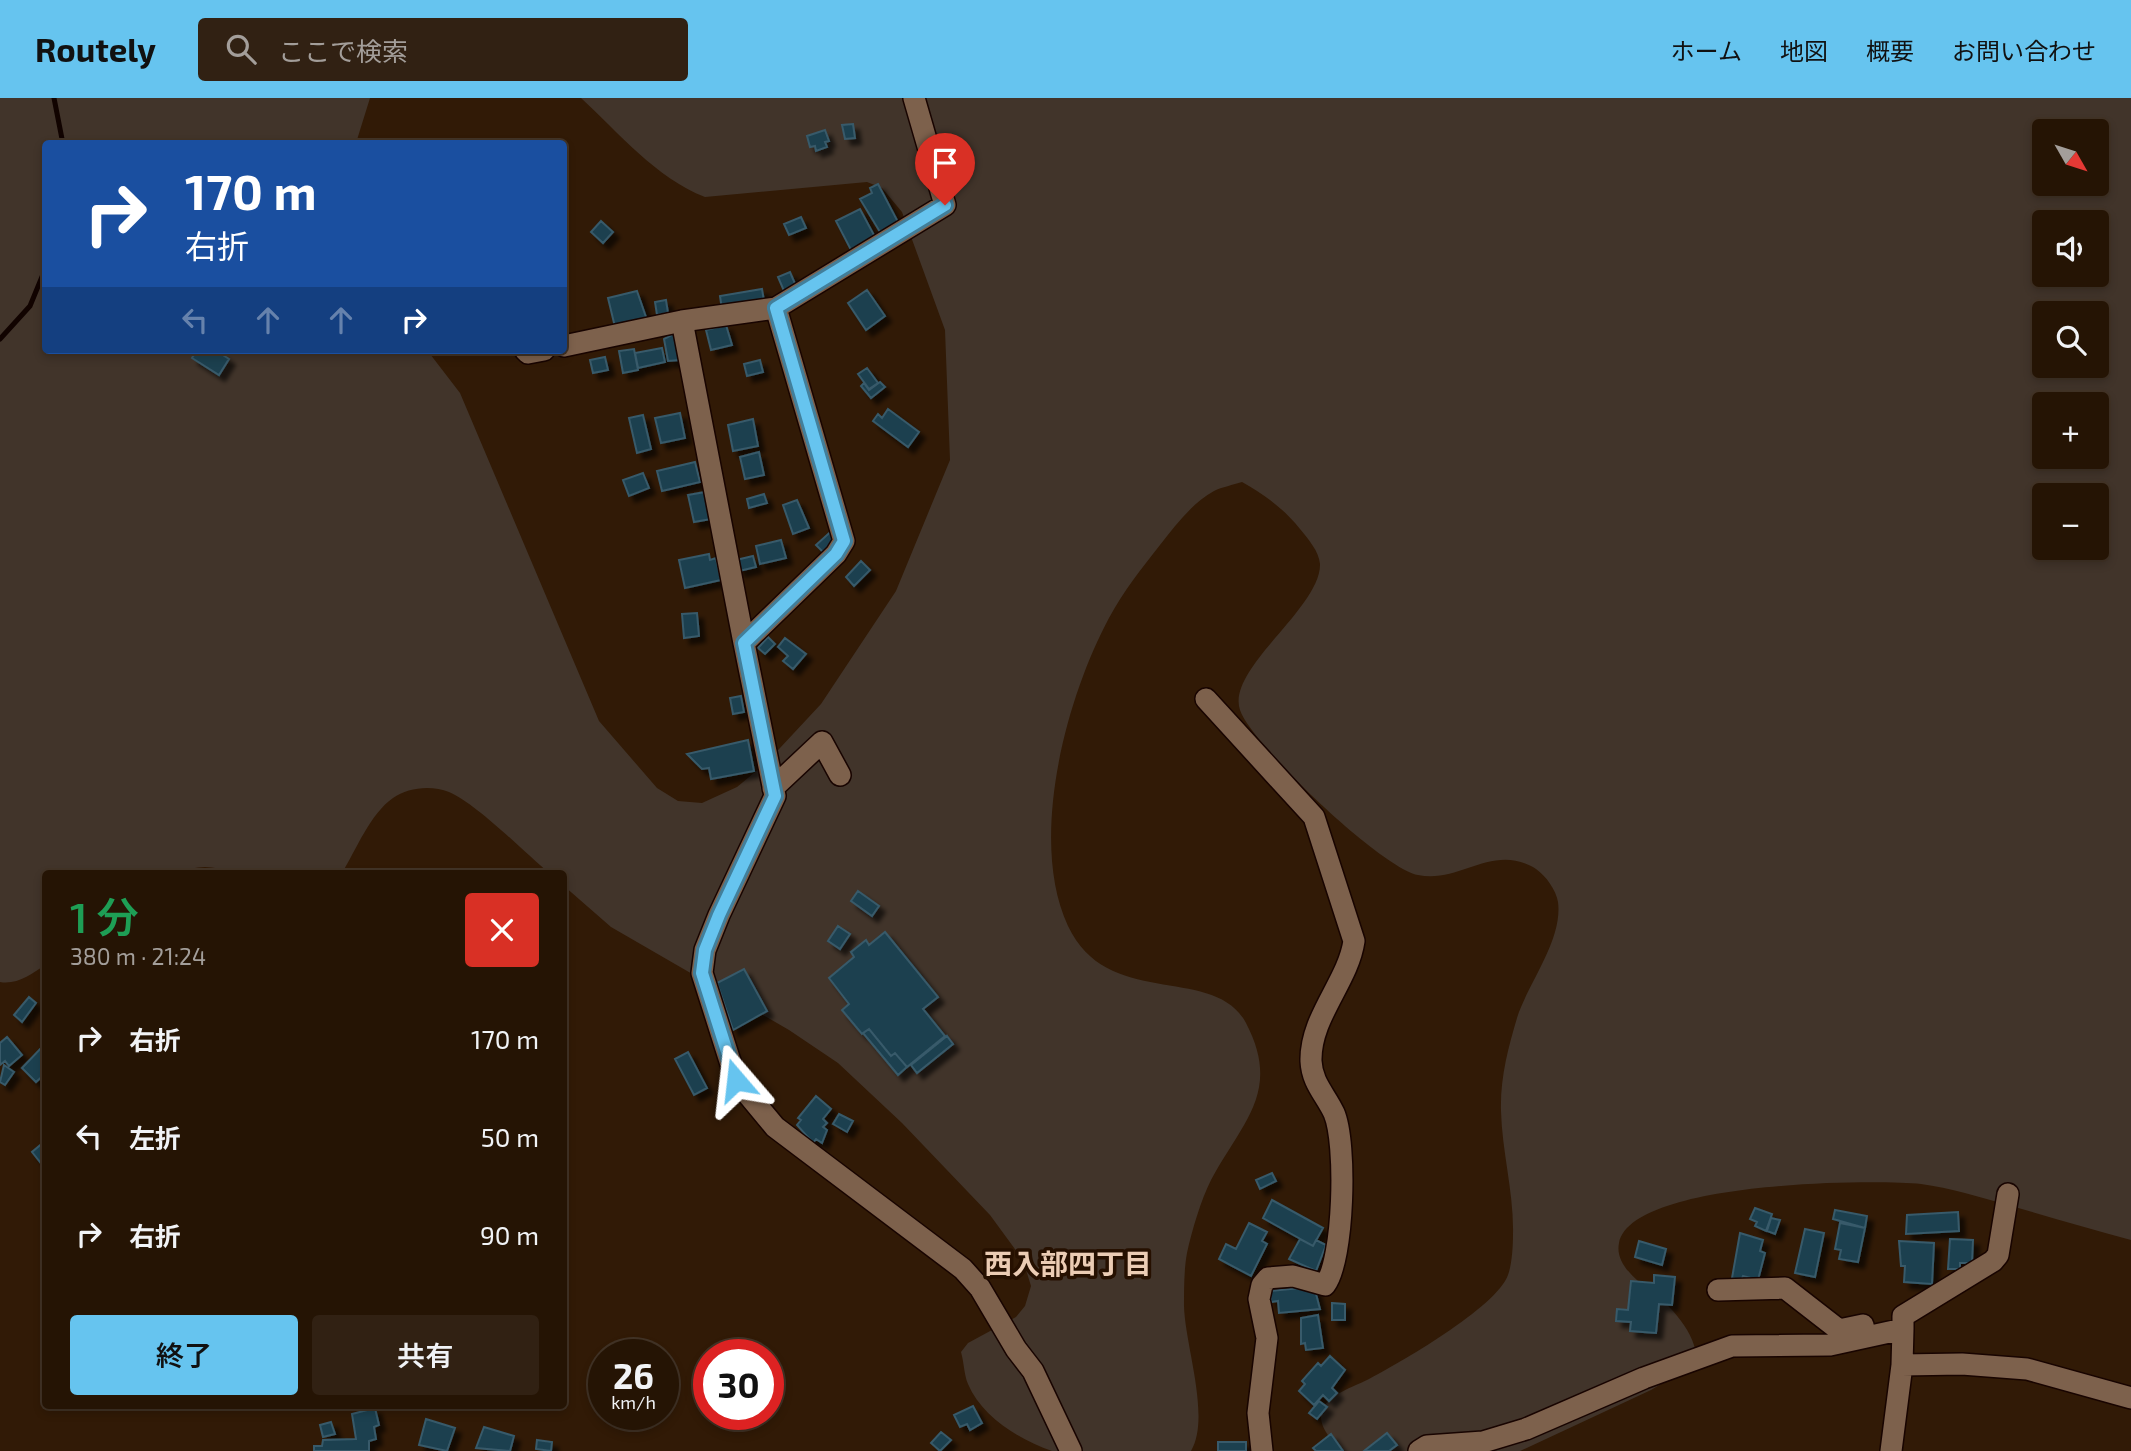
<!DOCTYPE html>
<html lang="ja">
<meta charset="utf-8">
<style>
:root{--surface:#251404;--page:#312113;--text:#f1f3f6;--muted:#a39e9a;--line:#423326;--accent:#66c4ef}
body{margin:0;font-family:"Exo 2","Noto Sans JP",sans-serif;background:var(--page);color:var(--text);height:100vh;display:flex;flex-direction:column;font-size:26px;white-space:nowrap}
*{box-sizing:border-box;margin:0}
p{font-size:23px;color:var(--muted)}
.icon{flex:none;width:38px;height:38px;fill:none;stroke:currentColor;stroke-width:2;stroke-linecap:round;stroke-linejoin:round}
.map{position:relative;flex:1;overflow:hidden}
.sheet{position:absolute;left:42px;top:772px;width:525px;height:539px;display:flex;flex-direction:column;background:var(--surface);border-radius:7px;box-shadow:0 4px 10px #0003,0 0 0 2px var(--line)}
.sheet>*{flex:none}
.hud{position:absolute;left:42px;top:42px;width:525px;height:214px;border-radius:7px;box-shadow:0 4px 10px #0003,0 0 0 2px var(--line);background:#1a4fa0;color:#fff;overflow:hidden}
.needle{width:46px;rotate:129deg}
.tools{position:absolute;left:2032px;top:21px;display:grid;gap:14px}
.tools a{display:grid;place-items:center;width:77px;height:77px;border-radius:7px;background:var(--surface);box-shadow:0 4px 10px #0003,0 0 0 2px var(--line);font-size:35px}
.speed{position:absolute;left:588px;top:1241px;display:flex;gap:14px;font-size:35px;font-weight:700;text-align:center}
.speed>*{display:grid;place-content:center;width:91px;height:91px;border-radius:50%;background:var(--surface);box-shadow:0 4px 10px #0003,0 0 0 2px var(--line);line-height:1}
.speed small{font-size:18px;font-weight:400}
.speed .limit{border:10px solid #d22;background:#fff;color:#111}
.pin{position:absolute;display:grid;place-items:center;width:60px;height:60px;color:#fff;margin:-72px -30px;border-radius:50% 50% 50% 0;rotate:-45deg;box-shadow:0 0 7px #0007}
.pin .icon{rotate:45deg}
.me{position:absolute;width:77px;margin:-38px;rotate:343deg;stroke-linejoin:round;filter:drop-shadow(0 0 5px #0008)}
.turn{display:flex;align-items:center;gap:24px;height:147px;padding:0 28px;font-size:32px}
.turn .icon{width:91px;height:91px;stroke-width:2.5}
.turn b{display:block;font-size:49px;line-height:60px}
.lanes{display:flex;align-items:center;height:66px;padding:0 28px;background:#0003;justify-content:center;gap:35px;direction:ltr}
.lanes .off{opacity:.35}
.round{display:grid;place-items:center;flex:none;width:74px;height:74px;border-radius:7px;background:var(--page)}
.headline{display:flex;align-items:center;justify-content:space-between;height:119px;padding:0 28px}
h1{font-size:42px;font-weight:600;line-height:52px;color:#1e9e55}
.button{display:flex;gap:14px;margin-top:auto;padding:14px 28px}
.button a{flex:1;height:80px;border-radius:7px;background:var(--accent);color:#111;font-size:28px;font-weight:600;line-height:80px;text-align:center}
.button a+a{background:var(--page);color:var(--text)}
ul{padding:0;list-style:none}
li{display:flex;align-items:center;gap:21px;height:98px;padding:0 28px}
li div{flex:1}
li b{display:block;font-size:26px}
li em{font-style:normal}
header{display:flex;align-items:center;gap:42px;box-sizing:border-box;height:98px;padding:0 35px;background:var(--accent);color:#111}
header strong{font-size:33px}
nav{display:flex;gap:38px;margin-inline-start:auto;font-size:24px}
.search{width:490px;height:63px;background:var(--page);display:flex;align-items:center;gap:18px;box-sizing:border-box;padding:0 24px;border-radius:7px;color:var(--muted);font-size:26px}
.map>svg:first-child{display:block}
</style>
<header>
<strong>Routely</strong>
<div class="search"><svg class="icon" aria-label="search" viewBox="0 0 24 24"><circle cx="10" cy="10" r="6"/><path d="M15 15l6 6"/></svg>ここで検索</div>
<nav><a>ホーム</a><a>地図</a><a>概要</a><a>お問い合わせ</a></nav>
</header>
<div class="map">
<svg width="2131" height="1353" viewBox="0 0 2131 1353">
<defs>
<filter id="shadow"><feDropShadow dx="6" dy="6" stdDeviation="2" flood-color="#0009"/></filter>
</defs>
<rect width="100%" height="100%" fill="#311a06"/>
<path fill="#41342a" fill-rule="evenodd" d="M 0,0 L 370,0 L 356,45 L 46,46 L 46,252 L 427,252 L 460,295 L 599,623 L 657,690 L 678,703 L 702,705 L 737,689 L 766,665 L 821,606 L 896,493 L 950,362 L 945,232 L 902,114 L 882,90 L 867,84 L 705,99 C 656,80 619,35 581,0 L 2131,0 L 2131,1142 C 2090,1131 2049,1119 2008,1107 C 1980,1099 1950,1090 1921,1086 C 1870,1081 1631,1083 1619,1145 C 1613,1174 1657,1194 1673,1213 C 1684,1226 1692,1237 1696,1254 L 1685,1272 L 1651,1292 L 1520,1353 L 1342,1353 C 1332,1343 1317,1328 1322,1312 C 1328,1297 1353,1289 1367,1282 C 1398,1266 1497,1209 1508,1177 C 1512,1166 1513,1148 1513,1136 C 1514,1095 1502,1054 1501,1013 C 1500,981 1508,950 1517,920 C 1528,885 1563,842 1558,804 C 1556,792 1546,778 1536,771 C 1493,744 1460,786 1418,777 C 1381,770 1252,647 1240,612 C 1226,571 1321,510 1320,466 C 1319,453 1308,441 1300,431 C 1284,411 1264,396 1242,384 C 1233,387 1222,389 1214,393 C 1192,405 1175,428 1160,447 C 1141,471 1123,494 1109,520 C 1066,600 1028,742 1068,828 C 1108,913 1214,865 1246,925 C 1282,994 1242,1024 1211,1082 C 1201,1102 1192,1132 1187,1155 C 1184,1171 1184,1191 1184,1208 C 1185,1248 1211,1319 1191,1353 L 1052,1353 C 1020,1342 982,1319 968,1286 C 964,1277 964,1264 961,1254 L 968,1245 L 1016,1219 L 1025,1208 L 1031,1188 L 1023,1162 L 990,1117 L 902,1025 L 838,965 L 789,932 L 611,829 L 564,788 L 564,775 L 549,775 C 524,754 477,706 449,694 C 432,687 408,689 393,700 C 370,716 356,752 342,775 L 231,775 C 215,767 195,767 179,775 L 46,775 L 45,867 C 32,876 17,887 0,884 ZM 2044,33 L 2096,33 L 2096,86 L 2044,86 ZM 2044,124 L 2096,124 L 2096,177 L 2044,177 ZM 2044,215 L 2096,215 L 2096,268 L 2044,268 ZM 2044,306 L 2096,306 L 2096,359 L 2044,359 ZM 2044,397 L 2096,397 L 2096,450 L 2044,450 Z"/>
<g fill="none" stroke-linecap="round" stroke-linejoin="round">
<path stroke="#110300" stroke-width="5" d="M 54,0 L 63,46
M 0,241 L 30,208 L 46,169"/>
</g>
<path fill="#1d404f" stroke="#375a6a" stroke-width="2" filter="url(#shadow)" d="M 853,26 L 855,40 L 845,41 L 842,27 Z
M 825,32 L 829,43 L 825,44 L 827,49 L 816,53 L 815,48 L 810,49 L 807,38 Z
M 878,86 L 898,124 L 880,134 L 860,101 L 872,95 L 870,90 Z
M 860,111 L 875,139 L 851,152 L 836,123 Z
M 801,119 L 806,130 L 789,137 L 784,126 Z
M 601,123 L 613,134 L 603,145 L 591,134 Z
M 790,174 L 796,188 L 784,193 L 778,179 Z
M 762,191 L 764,203 L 722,212 L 720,198 Z
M 867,192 L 885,218 L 866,232 L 848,205 Z
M 637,193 L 647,222 L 615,229 L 608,200 Z
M 666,202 L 668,215 L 657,217 L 655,204 Z
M 726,227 L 732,247 L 711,252 L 706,232 Z
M 675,235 L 680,262 L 668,263 L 664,241 Z
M 662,250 L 665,264 L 638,270 L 635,255 Z
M 634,251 L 638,272 L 623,275 L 619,253 Z
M 197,252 L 215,252 L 229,261 L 219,277 L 192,260 Z
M 605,259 L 608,272 L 593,275 L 590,262 Z
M 760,262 L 763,274 L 747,278 L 744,266 Z
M 867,270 L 878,285 L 869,291 L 858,276 Z
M 880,284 L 885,289 L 871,300 L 861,288 L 864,285 L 869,292 Z
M 888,311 L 919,334 L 908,349 L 873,323 L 878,316 L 882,320 Z
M 680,315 L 685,340 L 661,345 L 655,320 Z
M 643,317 L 651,351 L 637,355 L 629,320 Z
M 753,321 L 758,348 L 733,353 L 728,327 Z
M 759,354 L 764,377 L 745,381 L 740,359 Z
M 695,364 L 700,384 L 662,393 L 657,373 Z
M 643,375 L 649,390 L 629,398 L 623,382 Z
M 705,394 L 711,421 L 694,424 L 688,397 Z
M 764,396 L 767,405 L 749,410 L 747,401 Z
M 797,402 L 809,430 L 793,436 L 783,407 Z
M 837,428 L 841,441 L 824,455 L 816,447 Z
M 781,442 L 786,460 L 760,466 L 756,448 Z
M 709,456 L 710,462 L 716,460 L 721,482 L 685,490 L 679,462 Z
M 753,458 L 756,469 L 739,473 L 736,462 Z
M 861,463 L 870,472 L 854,488 L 846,479 Z
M 697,515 L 699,538 L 684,540 L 682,516 Z
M 768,539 L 775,546 L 765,556 L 758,550 Z
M 785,540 L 806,556 L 793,571 L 783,563 L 788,558 L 778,549 Z
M 741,598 L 744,614 L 733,616 L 730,600 Z
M 748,642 L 754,673 L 711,681 L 709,670 L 702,671 L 687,656 Z
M 858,793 L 879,808 L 872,818 L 851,803 Z
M 838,828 L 850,836 L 840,851 L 828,843 Z
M 885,834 L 938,899 L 923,911 L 945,938 L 907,969 L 895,955 L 891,958 L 869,931 L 862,936 L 842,912 L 849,906 L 829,880 L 854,859 L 851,854 L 866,842 L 869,847 Z
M 744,871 L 767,913 L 733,932 L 717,885 Z
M 29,899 L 36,905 L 22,924 L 14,917 Z
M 869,931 L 891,958 L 895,955 L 907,969 L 898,977 L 863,935 Z
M 947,938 L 953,946 L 917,975 L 911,967 Z
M 7,939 L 22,957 L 9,968 L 5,963 L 0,967 L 0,945 Z
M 43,948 L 46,975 L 36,984 L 22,970 Z
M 688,954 L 707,990 L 694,997 L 675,961 Z
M 4,967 L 14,974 L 5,987 L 0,984 Z
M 816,998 L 831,1011 L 823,1021 L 827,1025 L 823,1029 L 827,1032 L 822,1045 L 816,1041 L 813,1045 L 797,1027 L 801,1022 L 798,1020 Z
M 839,1016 L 853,1023 L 847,1034 L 833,1026 Z
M 44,1044 L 46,1059 L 40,1064 L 32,1054 Z
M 1272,1075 L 1276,1083 L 1260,1091 L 1256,1082 Z
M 1272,1102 L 1323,1130 L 1313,1148 L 1263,1120 Z
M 1755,1110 L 1772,1116 L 1766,1133 L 1755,1128 L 1757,1124 L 1750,1121 Z
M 1835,1112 L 1867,1118 L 1865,1130 L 1833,1121 Z
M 1958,1114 L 1959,1133 L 1906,1136 L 1907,1117 Z
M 1771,1120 L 1780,1122 L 1775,1136 L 1767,1133 Z
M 1249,1125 L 1267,1134 L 1262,1143 L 1267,1146 L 1251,1178 L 1219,1161 L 1226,1146 L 1236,1151 Z
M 1840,1125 L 1865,1130 L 1858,1164 L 1839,1161 L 1841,1152 L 1835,1151 Z
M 1805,1131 L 1824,1135 L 1815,1179 L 1795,1175 Z
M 1740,1135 L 1763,1142 L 1760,1153 L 1765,1155 L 1758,1182 L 1743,1178 L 1741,1183 L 1732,1180 Z
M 1300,1141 L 1313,1148 L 1316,1142 L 1326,1147 L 1316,1173 L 1289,1161 Z
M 1950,1141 L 1973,1142 L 1972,1165 L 1960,1165 L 1960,1171 L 1948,1171 Z
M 1639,1143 L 1666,1151 L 1662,1167 L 1635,1159 Z
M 1899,1143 L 1934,1145 L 1932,1186 L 1904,1184 L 1905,1168 L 1901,1168 Z
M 1654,1177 L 1675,1179 L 1672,1207 L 1659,1206 L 1656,1235 L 1630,1233 L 1631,1224 L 1616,1223 L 1617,1211 L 1628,1212 L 1631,1183 L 1654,1185 Z
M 1311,1189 L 1315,1192 L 1320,1211 L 1279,1215 L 1278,1203 L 1271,1204 L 1270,1193 Z
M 1332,1205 L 1345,1206 L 1345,1222 L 1332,1222 Z
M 1318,1217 L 1323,1250 L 1306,1252 L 1305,1245 L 1301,1246 L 1301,1220 Z
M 1330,1258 L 1345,1272 L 1332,1290 L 1337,1295 L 1329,1303 L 1323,1297 L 1314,1307 L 1299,1293 L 1305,1286 L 1302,1283 L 1318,1265 L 1321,1268 Z
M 1319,1303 L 1327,1309 L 1317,1321 L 1309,1315 Z
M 973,1308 L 982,1325 L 970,1332 L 967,1326 L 960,1329 L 954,1317 Z
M 375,1310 L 379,1327 L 374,1329 L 376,1341 L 369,1343 L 369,1353 L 314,1353 L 314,1348 L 322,1348 L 323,1342 L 356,1341 L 352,1316 Z
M 426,1321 L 455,1330 L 447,1353 L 419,1347 Z
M 331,1324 L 335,1336 L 323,1339 L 320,1327 Z
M 484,1329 L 514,1338 L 510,1353 L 476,1350 Z
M 941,1334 L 951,1342 L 940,1353 L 931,1345 Z
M 1387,1335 L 1397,1347 L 1389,1353 L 1364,1353 Z
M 1331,1336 L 1343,1353 L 1316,1353 L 1313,1350 Z
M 537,1342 L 552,1344 L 551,1353 L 536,1351 Z
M 1218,1344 L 1246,1344 L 1246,1353 L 1218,1353 Z"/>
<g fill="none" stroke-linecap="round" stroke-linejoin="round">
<defs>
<path id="minor" d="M 914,0 L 945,107 L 776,210 L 844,443 L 836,456 L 744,545 L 775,698 L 719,817 L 705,852 L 702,875 L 736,982 L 775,1029 L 963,1171 L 980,1190 L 1016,1251 L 1033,1273 L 1071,1353
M 682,223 L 776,210
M 564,248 L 682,223 L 744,545
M 525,252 L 528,255 L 544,252
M 1206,601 L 1314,719 L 1354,843 C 1348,884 1310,919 1311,963 C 1312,985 1325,996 1334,1015 C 1347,1045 1344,1162 1325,1187 L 1293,1178 L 1268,1180 L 1262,1187 L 1259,1201 L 1267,1240 L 1258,1315 L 1262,1353
M 773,690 L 822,644 L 840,677
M 1718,1192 L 1785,1190 L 1839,1232 L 1863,1227
M 1903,1231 L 1903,1218 L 1993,1163 L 1998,1157 L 2008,1096
M 1902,1267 L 1962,1266 L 2027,1271 L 2131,1300
M 1419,1353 L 1427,1348 L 1483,1344 L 1526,1331 L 1644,1280 L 1732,1248 L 1830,1247 L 1903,1231 L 1902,1267 L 1891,1353"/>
</defs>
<use href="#minor" stroke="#180400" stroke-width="24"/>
<use href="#minor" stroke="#7d614c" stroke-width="21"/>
</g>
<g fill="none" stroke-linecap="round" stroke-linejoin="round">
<defs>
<path id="route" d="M 736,982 L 702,875 L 705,852 L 719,817 L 775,698 L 744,545 L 836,456 L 844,443 L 776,210 L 945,107"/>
</defs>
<use href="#route" stroke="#427f9b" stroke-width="18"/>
<use href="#route" stroke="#66c4ef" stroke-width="12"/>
</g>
<g text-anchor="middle" stroke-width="7" stroke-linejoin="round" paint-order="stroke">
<g font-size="28" font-weight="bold" fill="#ebccb4" stroke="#261000">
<text x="1068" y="1176">西入部四丁目</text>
</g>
</g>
</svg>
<div class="tools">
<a><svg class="needle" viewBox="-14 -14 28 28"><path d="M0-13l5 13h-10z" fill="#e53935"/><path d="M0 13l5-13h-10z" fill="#a39e9a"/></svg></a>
<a><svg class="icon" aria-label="sound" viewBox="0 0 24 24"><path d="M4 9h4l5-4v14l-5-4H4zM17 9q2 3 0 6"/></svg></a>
<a><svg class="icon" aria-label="search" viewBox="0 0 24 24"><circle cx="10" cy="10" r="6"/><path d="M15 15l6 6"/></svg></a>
<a>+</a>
<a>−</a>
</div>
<div class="speed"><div>26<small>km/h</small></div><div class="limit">30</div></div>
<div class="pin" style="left:945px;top:107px;background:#d93025"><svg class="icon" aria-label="arrive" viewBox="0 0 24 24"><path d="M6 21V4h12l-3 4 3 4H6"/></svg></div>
<svg class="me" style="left:736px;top:982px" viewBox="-20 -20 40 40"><path d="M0-17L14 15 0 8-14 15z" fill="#66c4ef" stroke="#fff" stroke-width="4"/></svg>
<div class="hud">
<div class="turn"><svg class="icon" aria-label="right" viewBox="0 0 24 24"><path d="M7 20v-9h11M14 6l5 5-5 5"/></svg><div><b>170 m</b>右折</div></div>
<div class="lanes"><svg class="icon off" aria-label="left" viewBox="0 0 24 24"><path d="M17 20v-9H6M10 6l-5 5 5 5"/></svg><svg class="icon off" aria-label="ahead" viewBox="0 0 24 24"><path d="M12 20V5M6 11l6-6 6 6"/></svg><svg class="icon off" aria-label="ahead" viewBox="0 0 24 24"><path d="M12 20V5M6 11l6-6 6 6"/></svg><svg class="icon" aria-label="right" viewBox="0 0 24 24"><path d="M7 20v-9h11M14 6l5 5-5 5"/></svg></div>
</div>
<section class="sheet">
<div class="headline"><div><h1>1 分</h1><p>380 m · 21:24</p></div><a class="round" style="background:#d93025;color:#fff"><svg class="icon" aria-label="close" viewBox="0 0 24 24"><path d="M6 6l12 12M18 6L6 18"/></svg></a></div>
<ul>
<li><svg class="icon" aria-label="right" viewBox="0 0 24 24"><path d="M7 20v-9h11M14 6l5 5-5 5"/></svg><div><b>右折</b></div><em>170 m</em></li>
<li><svg class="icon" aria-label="left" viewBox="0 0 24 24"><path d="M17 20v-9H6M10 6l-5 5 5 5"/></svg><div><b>左折</b></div><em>50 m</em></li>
<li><svg class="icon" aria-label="right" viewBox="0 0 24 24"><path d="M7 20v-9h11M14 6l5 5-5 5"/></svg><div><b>右折</b></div><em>90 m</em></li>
</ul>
<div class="button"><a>終了</a><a>共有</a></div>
</section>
</div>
